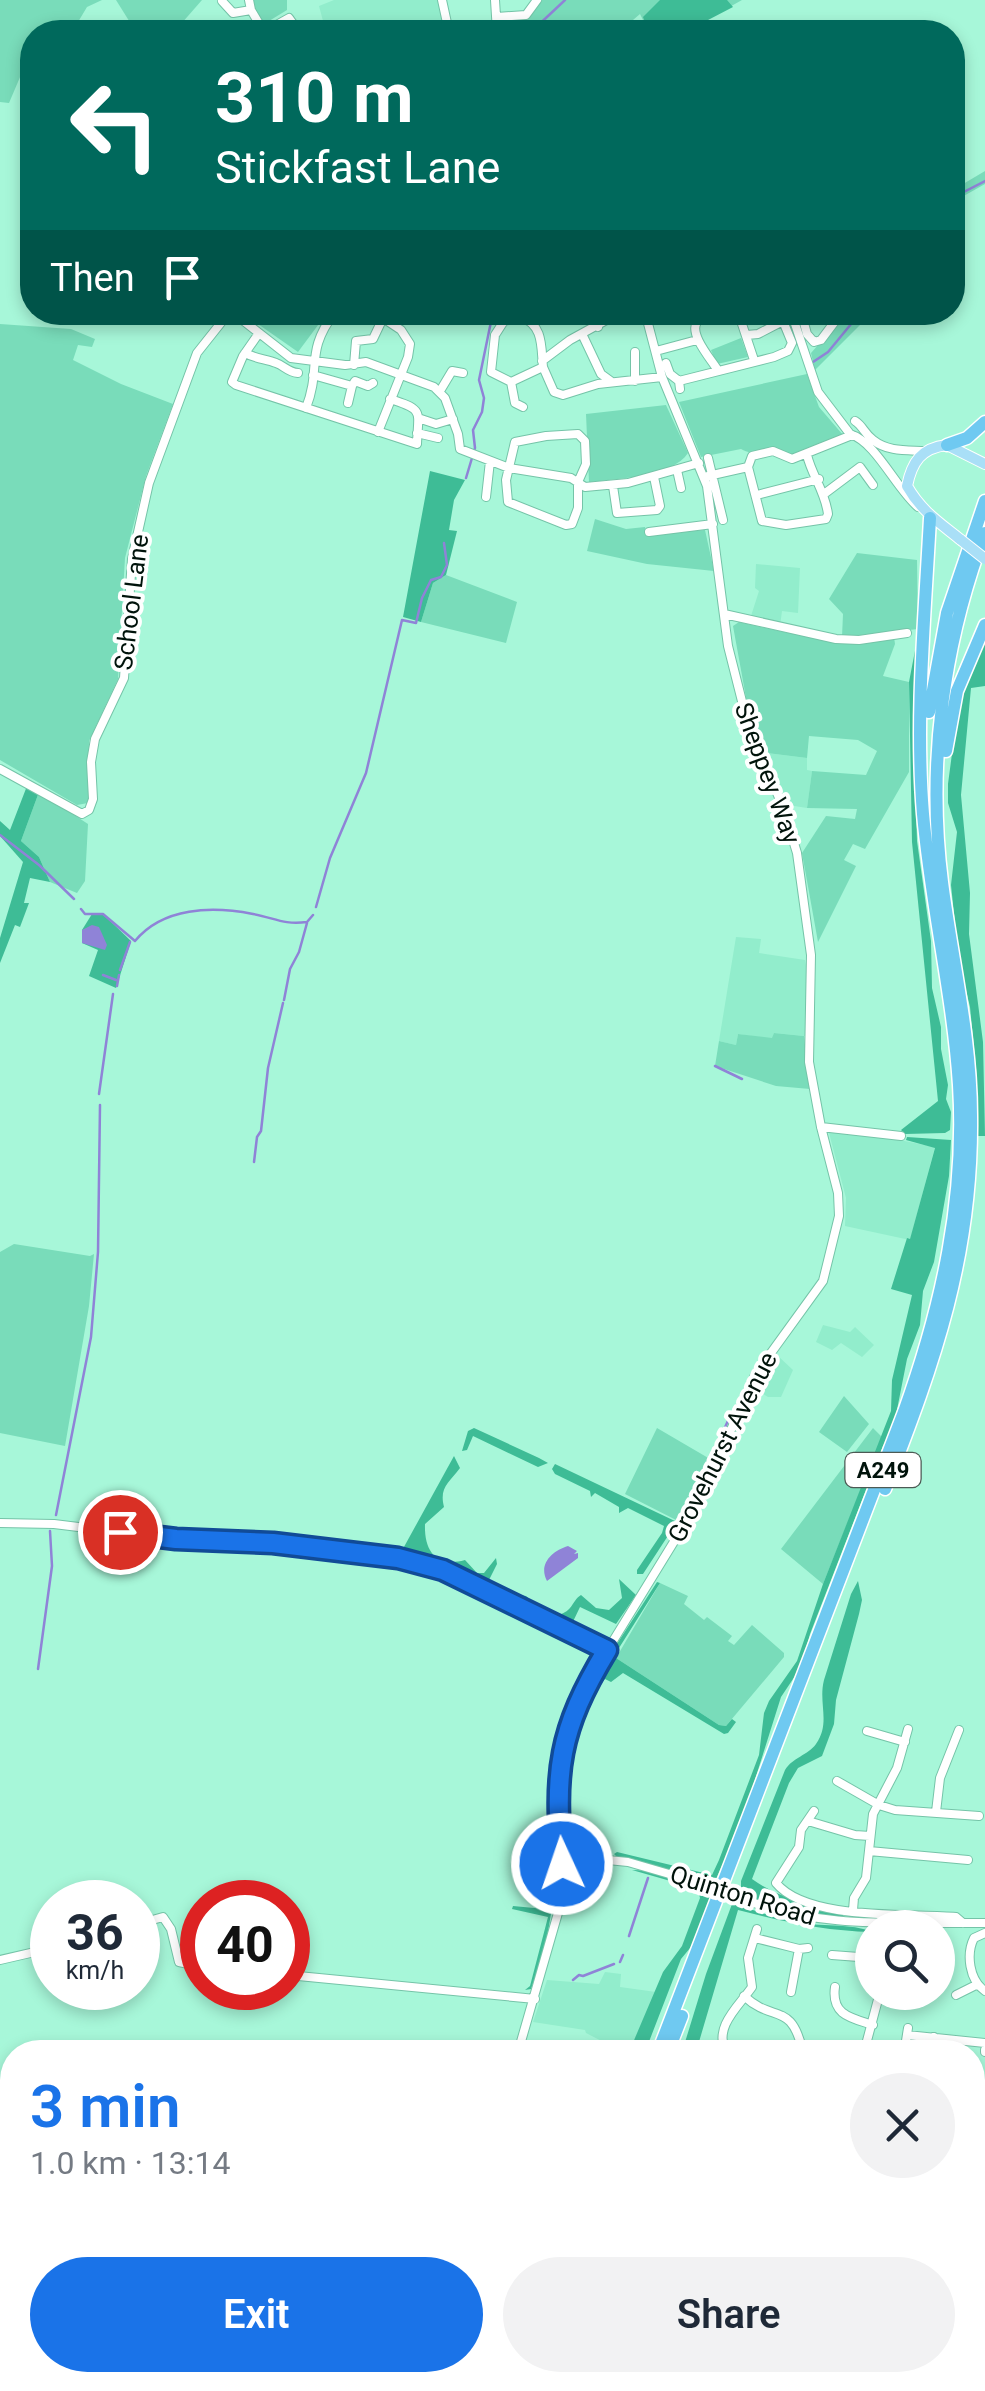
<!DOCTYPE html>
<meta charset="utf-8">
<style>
:root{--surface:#fff;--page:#f2f2f3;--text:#1f2937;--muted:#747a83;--accent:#1a73e8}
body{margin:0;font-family:Roboto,sans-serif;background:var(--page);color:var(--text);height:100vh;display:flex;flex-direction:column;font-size:38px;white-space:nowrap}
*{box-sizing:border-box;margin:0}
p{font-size:32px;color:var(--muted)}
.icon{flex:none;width:55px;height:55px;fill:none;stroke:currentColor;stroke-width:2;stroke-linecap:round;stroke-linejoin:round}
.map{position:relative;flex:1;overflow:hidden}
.details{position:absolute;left:0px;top:2040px;width:985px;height:352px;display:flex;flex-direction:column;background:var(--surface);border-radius:40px 40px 0 0;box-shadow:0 5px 15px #0003}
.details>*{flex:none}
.guide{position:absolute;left:20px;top:20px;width:945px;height:305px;border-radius:40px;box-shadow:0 5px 15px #0003;background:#00695c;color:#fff;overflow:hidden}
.fabs{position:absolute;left:855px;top:1910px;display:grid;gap:20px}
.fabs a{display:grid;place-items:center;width:100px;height:100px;border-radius:50%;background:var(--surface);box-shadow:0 5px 15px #0003;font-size:50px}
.speed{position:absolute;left:30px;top:1880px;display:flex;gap:20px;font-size:50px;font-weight:700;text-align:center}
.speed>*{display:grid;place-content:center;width:130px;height:130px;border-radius:50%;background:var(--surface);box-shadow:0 5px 15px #0003;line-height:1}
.speed small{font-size:25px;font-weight:400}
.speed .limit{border:15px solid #d22;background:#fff;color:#111}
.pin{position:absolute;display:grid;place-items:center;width:85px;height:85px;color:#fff;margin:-42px;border:5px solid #fff;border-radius:50%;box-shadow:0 2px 10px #0007}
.me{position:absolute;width:110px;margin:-55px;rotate:357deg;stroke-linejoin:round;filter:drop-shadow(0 0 8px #0008)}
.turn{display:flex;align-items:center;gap:35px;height:210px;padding:0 30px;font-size:45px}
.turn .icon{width:130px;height:130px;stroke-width:2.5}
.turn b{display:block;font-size:70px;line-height:85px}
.then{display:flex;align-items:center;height:95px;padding:0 30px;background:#0003;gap:20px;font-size:38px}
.round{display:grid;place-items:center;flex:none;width:105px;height:105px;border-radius:52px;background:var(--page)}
.headline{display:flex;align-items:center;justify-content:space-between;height:170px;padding:0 30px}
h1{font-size:60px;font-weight:600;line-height:75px;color:var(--accent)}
.primary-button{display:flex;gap:20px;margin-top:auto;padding:20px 30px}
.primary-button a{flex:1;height:115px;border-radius:60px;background:var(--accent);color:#fff;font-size:40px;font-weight:600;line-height:115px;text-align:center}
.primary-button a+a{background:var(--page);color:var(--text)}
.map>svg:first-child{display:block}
</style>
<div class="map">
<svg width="985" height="2391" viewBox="0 0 985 2391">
<rect width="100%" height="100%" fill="#a7f7d9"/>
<path fill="#92edcc" d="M 334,0 L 441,0 L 448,32 L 326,32 L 319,6 Z
M 756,564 L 800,568 L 798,613 L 782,611 L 780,626 L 751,616 L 759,591 L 755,588 Z
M 767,753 L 807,758 L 807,770 L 812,771 L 807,808 L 788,805 Z
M 736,937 L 761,939 L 759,953 L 805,960 L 808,975 L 805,1036 L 774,1033 L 773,1039 L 738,1034 L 736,1045 L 719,1041 Z
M 828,1129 L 859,1132 L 935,1147 L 910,1240 L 845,1226 L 846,1198 Z
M 823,1325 L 850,1332 L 855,1327 L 874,1345 L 862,1357 L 841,1343 L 832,1350 L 816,1342 Z
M 777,1355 L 793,1370 L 781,1397 L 768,1397 L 755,1389 L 759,1377 Z
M 605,1972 L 621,1974 L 620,1987 L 656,1992 L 629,2052 L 623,2052 L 586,2033 L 585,2030 L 533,2022 L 547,1980 L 599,1984 Z
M 436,2380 L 489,2380 L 485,2391 L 430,2391 Z
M 717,2380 L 810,2380 L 810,2391 L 718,2391 Z
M 831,2380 L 935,2380 L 935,2391 L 831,2391 Z"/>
<path fill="#79dcba" d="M 0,0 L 102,0 L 87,7 L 72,32 L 32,32 L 32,49 L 9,103 L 0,102 Z
M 116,0 L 202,0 L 174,32 L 136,32 Z
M 251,0 L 287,0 L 287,10 L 269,21 L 260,22 Z
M 539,0 L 742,0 L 685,32 L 649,32 L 640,14 L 619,32 L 503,32 L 501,20 L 526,17 Z
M 985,171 L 985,184 L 953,202 L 953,190 Z
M 242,313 L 327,312 L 327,313 L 298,352 Z
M 846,313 L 872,313 L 815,370 L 811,353 Z
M 0,324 L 71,329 L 95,339 L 92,347 L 78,345 L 73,360 L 121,384 L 173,404 L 146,476 L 125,558 L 118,679 L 89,741 L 88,803 L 77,805 L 0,760 Z
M 741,338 L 748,357 L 717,364 L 711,350 Z
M 807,374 L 819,407 L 843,435 L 794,458 C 773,448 757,458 741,449 L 701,457 L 679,402 Z
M 666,405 L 688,453 C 673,477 615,479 589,482 L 586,414 Z
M 595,519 L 626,529 L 645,527 L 647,534 L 705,530 L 714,571 L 647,564 L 587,551 Z
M 857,553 L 917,560 L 918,629 L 842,637 L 843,614 L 829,599 Z
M 446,575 L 517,602 L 506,643 L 421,622 L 433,583 Z
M 739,622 C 794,635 837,645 894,637 L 895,644 L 883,676 L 909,682 L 909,772 L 865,849 L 853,844 L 844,860 L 856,866 L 818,942 L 802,853 L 826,816 L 855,819 L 857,809 L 807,808 L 812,771 L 866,775 L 877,751 L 858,740 L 809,736 L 807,758 L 767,753 L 747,703 L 733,626 Z
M 39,792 L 88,824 L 85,881 L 77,893 L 50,882 L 39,857 L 21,841 Z
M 774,1033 L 804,1036 L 810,1089 L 776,1086 L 715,1066 L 719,1041 L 736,1045 L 738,1034 L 772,1038 Z
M 14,1244 L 90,1256 L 94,1254 L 89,1306 L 65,1446 L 0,1433 L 0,1252 Z
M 844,1396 L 869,1424 L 847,1452 L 819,1432 Z
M 657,1428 L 710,1459 L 680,1522 L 625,1494 Z
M 873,1428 L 882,1437 L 823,1584 L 781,1549 Z
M 660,1583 L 688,1596 L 684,1604 L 704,1620 L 707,1617 L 732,1636 L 728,1641 L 734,1645 L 752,1625 L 784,1653 L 784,1657 L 726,1726 L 719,1725 L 616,1658 Z
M 973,2324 L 980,2324 L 980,2330 L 985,2329 L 985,2391 L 935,2391 L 935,2380 L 972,2380 Z"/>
<path fill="#3ebc96" d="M 660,0 L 727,0 L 733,7 L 685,32 L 649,32 L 643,17 Z
M 430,471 L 465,480 L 454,500 L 449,530 L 457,531 L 446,575 L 433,583 L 421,622 L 403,617 Z
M 985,632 L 985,686 L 971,688 L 961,795 L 970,893 L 969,934 L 983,1042 L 985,1136 L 975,1136 L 977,1078 L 970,1007 L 959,961 L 951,885 L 957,832 L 948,803 L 948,784 L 958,708 Z
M 918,635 L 913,713 L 917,841 L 931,941 L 932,988 L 941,1027 L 941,1049 L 948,1085 L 946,1099 L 951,1112 L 950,1130 L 945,1133 L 905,1134 L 901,1130 L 938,1101 L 912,842 L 909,682 Z
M 27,786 L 39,792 L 21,841 L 39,857 L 50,882 L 30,878 L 24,903 L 29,903 L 20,927 L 15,925 L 0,963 L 0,938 L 23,862 L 0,836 L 0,821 L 10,830 Z
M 92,914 L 103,914 L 131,941 L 116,988 L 89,976 L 98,950 L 82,943 L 82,930 Z
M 907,1137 L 951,1140 L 949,1176 L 934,1262 L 923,1291 L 920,1325 L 907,1359 L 893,1430 L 883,1446 L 810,1634 L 801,1667 L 781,1697 L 741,1824 L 715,1881 L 617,1857 L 614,1854 L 617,1852 L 712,1875 L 719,1860 L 759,1755 L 764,1713 L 769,1701 L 797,1661 L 823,1584 L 891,1411 L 892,1380 L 912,1295 L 891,1289 L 907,1238 L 910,1239 L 935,1148 L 906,1140 Z
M 474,1428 L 539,1458 L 548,1463 L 538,1467 L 473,1436 L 467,1450 L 462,1451 L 468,1431 Z
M 454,1456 L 460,1468 C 449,1483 439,1487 444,1507 L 425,1524 C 424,1551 436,1568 465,1560 L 477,1573 L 484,1573 L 496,1558 L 497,1564 L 486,1586 L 498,1592 L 526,1596 C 537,1606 554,1625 570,1608 C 574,1603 576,1598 581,1595 L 596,1608 L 609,1610 L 622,1598 L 619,1579 L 636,1595 L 616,1624 L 580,1607 L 569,1630 L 490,1591 L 399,1556 Z
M 555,1464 L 677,1522 L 643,1574 L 637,1574 L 637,1570 L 662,1533 L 664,1526 L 628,1508 L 619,1513 L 619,1507 L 595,1493 L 591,1497 L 590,1491 L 555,1474 L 552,1469 Z
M 858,1581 L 862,1600 L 859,1614 L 836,1700 L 834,1724 L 822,1756 L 798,1768 L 789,1783 L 752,1879 C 781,1900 814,1906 849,1911 L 840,1918 L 772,1907 L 741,1895 L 741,1881 L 785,1770 C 793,1757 807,1756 816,1744 C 831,1723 818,1703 824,1680 L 851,1594 Z
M 657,1582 L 660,1583 L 619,1648 L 616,1658 L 719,1725 L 726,1726 L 732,1719 L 736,1722 L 728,1733 L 724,1734 L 623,1673 L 611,1682 L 605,1679 C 575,1708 555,1817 584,1851 L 602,1853 L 603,1856 L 592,1859 L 571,1854 L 568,1841 C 565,1771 566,1733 601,1670 L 610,1666 L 608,1661 L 613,1650 Z
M 547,1863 L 555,1865 C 554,1908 547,1949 531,1989 L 525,1990 L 530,1986 L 548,1917 L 512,1909 L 513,1906 L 534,1908 L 550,1903 L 550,1875 L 544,1867 Z
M 632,1870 L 658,1871 L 712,1892 L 695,1942 L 681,1959 L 645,2052 L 629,2052 L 663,1972 L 682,1946 L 700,1898 L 699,1894 L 674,1882 Z
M 732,1904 C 753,1909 773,1918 794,1922 C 819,1927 853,1923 872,1932 C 825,1931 784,1922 738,1910 L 696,2052 L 682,2052 L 706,1974 Z"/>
<path fill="#8f83d7" d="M 92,925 L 99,927 L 107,945 L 105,950 L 82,943 L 82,930 Z
M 568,1546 L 577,1551 L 574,1554 L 578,1553 L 578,1558 L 547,1581 C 538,1564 552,1551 568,1546 Z"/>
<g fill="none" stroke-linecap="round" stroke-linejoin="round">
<path stroke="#8f83d7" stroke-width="2.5" d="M 531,32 L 565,0
M 952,198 L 985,181
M 813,362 L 828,352 L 861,312
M 466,478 L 475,448 L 473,430 L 482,412 L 484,398 L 479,380 L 493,312
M 0,835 L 39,865 L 74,899
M 316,907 L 330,858 L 366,773 L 402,620 L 416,623 L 422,598 L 431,580 L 441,577 L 447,565 L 444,543
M 81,909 L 85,914 L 103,914 L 135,941 C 163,907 212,906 253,914 C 275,918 283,925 307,922 L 313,915
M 120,970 L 130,942
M 103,975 L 116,980
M 117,986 L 119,975
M 284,1000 L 290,969 L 299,952 L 307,923
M 715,1066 L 742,1079
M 99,1094 L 113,994
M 254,1162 L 257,1137 L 261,1131 L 268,1068 L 283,1003
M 702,1473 L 708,1465 L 731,1414
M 56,1515 L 91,1337 L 98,1252 L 100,1105
M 38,1669 L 52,1566 L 50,1531
M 629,1936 L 648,1878
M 620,1962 L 623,1955
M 573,1980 L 579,1975 L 583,1976 L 614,1964"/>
<defs>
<path id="minor" d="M 249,0 L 251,10 L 264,32
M 442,0 L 449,32
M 495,0 L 497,32
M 222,1 L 233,13 L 251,10
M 497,17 L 526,15 L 537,0
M 201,32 L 207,29 L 213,32
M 264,32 L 289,18 L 299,32
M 696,32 L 699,27 L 705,29 L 703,32
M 237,312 L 240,318 L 291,358 L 345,365 L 366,362 L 434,387 L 445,398 L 458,434 L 460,449 L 509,468 L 571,478 L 585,487 L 628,483 L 699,463
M 374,312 L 401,330 L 410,344 L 408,357 L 378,432
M 591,312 L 598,327
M 738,312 L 754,360
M 791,312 L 818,392 L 850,434 C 876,442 895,487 918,507
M 801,312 L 807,334 L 814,342 L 821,340 L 842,312
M 521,317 C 544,325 541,348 543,367 L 511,382 L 491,372 L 495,335 L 504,321 Z
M 463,319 L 463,312
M 534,325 L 535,318 L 549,312
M 259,333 L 243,356 L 232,382 L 236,385 L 417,444 C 418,411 425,410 390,399
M 583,336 L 601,374 L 612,382
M 656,351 L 697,340
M 245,353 C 256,359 267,359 276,363 C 285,366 287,372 298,373
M 542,361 L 570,340 L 621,312
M 666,363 L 670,374 L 679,381 L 680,389
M 354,365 L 356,341 L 373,339 L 383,318
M 543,367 L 554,392 L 563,395 L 598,384 L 662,377
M 717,369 C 710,358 689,334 697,322 C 700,318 718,315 723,312
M 313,375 L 352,386 L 348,403
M 635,381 L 635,352
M 679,381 L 774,357 L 788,351 L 792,343 L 783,321 L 758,334 L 747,335
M 511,382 L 515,403 L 523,407
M 352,386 L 355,381 L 368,386 L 373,383
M 440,391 L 452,371 L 463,373
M 306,408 C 322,367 304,353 335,312
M 421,419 L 436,424 L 453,419
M 855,421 C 863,426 864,433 873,440 C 888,452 907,450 925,451
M 417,433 L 438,438
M 578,434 L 585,441 L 586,464 L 578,482 L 578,508 L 572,524 L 566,525 L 508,502 L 506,480 L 515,442 L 546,436 Z
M 708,458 L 723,520
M 748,467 L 762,521 L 786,525 L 826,519 L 828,514 C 825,491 812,476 807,455
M 748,467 L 752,456 L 773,451 L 792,459 L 852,435
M 677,470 L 681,488
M 708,476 L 748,467
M 613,486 L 617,513 L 657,510 L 660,506 L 654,477
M 824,494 L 860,467 L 873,485
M 757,495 L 819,479
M 486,497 L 490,461
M 649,532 L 713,524
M 724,614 L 836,639 L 859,640 L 907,633
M 0,769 L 82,814 L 89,810 L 93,799 L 91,762 L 95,739 L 124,678 L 132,559 L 149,483 L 197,353 L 224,319 L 236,312
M 821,1127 L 901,1136
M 0,1523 L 54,1524 L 176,1539 L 273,1543 L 398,1558 L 443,1570 L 607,1650
M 867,1731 L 905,1742
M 837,1781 L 879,1805 L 895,1810 L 979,1816
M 814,1811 L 801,1830 L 799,1847 L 776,1883 C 807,1921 910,1913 956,1917 L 963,1923
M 936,1812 L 940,1778 L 959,1730
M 808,1821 L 855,1835 L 870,1836
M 869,1851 L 968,1860
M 562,1864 L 608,1860 L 628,1862 L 707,1885
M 738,1897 C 818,1930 901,1922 985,1923
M 853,1910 L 854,1898 L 866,1878 L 873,1814 L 897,1768 L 908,1729
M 138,1924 L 163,1917 L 171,1929 L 179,1962 L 202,1967
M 985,1933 L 974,1938 C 966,1954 969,1980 985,1991
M 755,1938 L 799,1949
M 832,1955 L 872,1958
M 0,1960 L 52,1948
M 288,1975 L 535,1999
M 835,1987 C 831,2015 851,2018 873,2025
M 791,1992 L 799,1949 L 808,1948
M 956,1995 L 976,1985
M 744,1996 C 774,2024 791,2000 803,2052
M 907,2035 L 985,2043
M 905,2047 L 908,2028
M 518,2052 L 558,1913 L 562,1864 L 559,1776 L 569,1727 L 594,1672 L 702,1496 L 755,1375 L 823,1281 L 839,1216 L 838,1193 L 821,1127 L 809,1062 L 811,955 L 797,853 L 783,807 L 748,725 L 728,646 L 707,486 L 662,377 L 645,312
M 726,2052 C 713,2027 739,2006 752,1987 L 748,1958 L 757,1929
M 864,2052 L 880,1992
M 932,2052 L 934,2037
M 985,2052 L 985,2050
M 972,2082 L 985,2085
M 972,2143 L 985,2122
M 972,2203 L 976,2194 L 985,2187
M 972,2210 L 985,2215
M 972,2270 L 985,2271
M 658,2380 L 659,2391
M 422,2391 L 427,2380
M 569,2391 L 578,2380
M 819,2391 L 821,2380"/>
<path id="major" d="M 961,540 C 940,523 921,511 907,486 C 912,462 921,448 947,445 L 985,464
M 972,2321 L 985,2321"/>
<path id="highway" d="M 947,445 L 967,438 L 985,422
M 929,712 L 947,613 L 985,501
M 946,751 L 957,691 L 985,625
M 885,1489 C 935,1362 973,1254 971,1115 C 971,1037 952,960 942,882 C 927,764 943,644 985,533
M 658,2052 L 904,1412 C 942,1306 966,1198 959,1085 C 953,994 931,905 923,814 C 915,717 925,614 930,518
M 668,2052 L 682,2016
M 504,2391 L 508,2380
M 529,2391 L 534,2380
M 551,2391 L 558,2380"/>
</defs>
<use href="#minor" stroke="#75c4a8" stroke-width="10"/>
<use href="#major" stroke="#fff" stroke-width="12"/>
<use href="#highway" stroke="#fff" stroke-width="15"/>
<use href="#minor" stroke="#fff" stroke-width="8"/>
<use href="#major" stroke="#a9dff7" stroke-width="10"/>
<use href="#highway" stroke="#6fc9f1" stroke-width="12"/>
<defs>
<path id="minor-bridge" d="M 707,1885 L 738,1897"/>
<path id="major-bridge" d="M 961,540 L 985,559"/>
</defs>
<use href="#minor-bridge" stroke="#75c4a8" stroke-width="10" stroke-linecap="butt"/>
<use href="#major-bridge" stroke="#fff" stroke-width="12" stroke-linecap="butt"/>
<use href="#minor-bridge" stroke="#fff" stroke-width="8"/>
<use href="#major-bridge" stroke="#a9dff7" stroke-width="10"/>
</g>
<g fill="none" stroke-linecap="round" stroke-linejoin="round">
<defs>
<path id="route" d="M 120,1532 L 176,1539 L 273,1543 L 398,1558 L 443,1570 L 607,1650 C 558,1731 554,1771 562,1864"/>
</defs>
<use href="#route" stroke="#114b97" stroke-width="25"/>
<use href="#route" stroke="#1a73e8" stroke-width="18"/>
</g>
<g text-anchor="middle" stroke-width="8" stroke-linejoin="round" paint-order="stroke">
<rect fill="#fff" stroke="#4c5a54" stroke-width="2.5" x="845.5" y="1453" width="75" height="34" rx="8"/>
<g font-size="22" font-weight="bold" fill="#00130b">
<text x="883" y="1478">A249</text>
</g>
<g font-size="25" fill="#00130b" stroke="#fff">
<text transform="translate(131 602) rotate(-83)" y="9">School Lane</text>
<text transform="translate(768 773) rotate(70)" y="9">Sheppey Way</text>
<text transform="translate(722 1447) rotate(-63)" y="9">Grovehurst Avenue</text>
<text transform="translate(743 1895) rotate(17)" y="9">Quinton Road</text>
</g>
</g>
</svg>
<div class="fabs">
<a><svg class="icon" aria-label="search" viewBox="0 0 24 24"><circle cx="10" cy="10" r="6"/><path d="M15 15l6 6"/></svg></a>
</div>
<div class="speed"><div>36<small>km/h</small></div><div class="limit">40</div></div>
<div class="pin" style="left:120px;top:1532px;background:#d93025"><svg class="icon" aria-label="arrive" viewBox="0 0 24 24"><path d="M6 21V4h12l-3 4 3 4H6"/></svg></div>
<svg class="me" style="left:562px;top:1864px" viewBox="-20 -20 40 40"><circle r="17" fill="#1a73e8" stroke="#fff" stroke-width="3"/><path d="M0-11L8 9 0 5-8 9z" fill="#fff"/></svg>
<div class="guide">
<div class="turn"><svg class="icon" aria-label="left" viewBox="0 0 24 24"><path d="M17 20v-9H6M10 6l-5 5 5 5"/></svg><div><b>310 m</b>Stickfast Lane</div></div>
<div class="then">Then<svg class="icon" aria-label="arrive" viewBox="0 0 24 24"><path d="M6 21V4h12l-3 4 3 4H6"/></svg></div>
</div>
<section class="details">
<div class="headline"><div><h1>3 min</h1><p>1.0 km · 13:14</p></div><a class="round"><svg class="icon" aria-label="close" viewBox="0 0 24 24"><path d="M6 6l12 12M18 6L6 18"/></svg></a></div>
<div class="primary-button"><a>Exit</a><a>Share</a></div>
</section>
</div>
